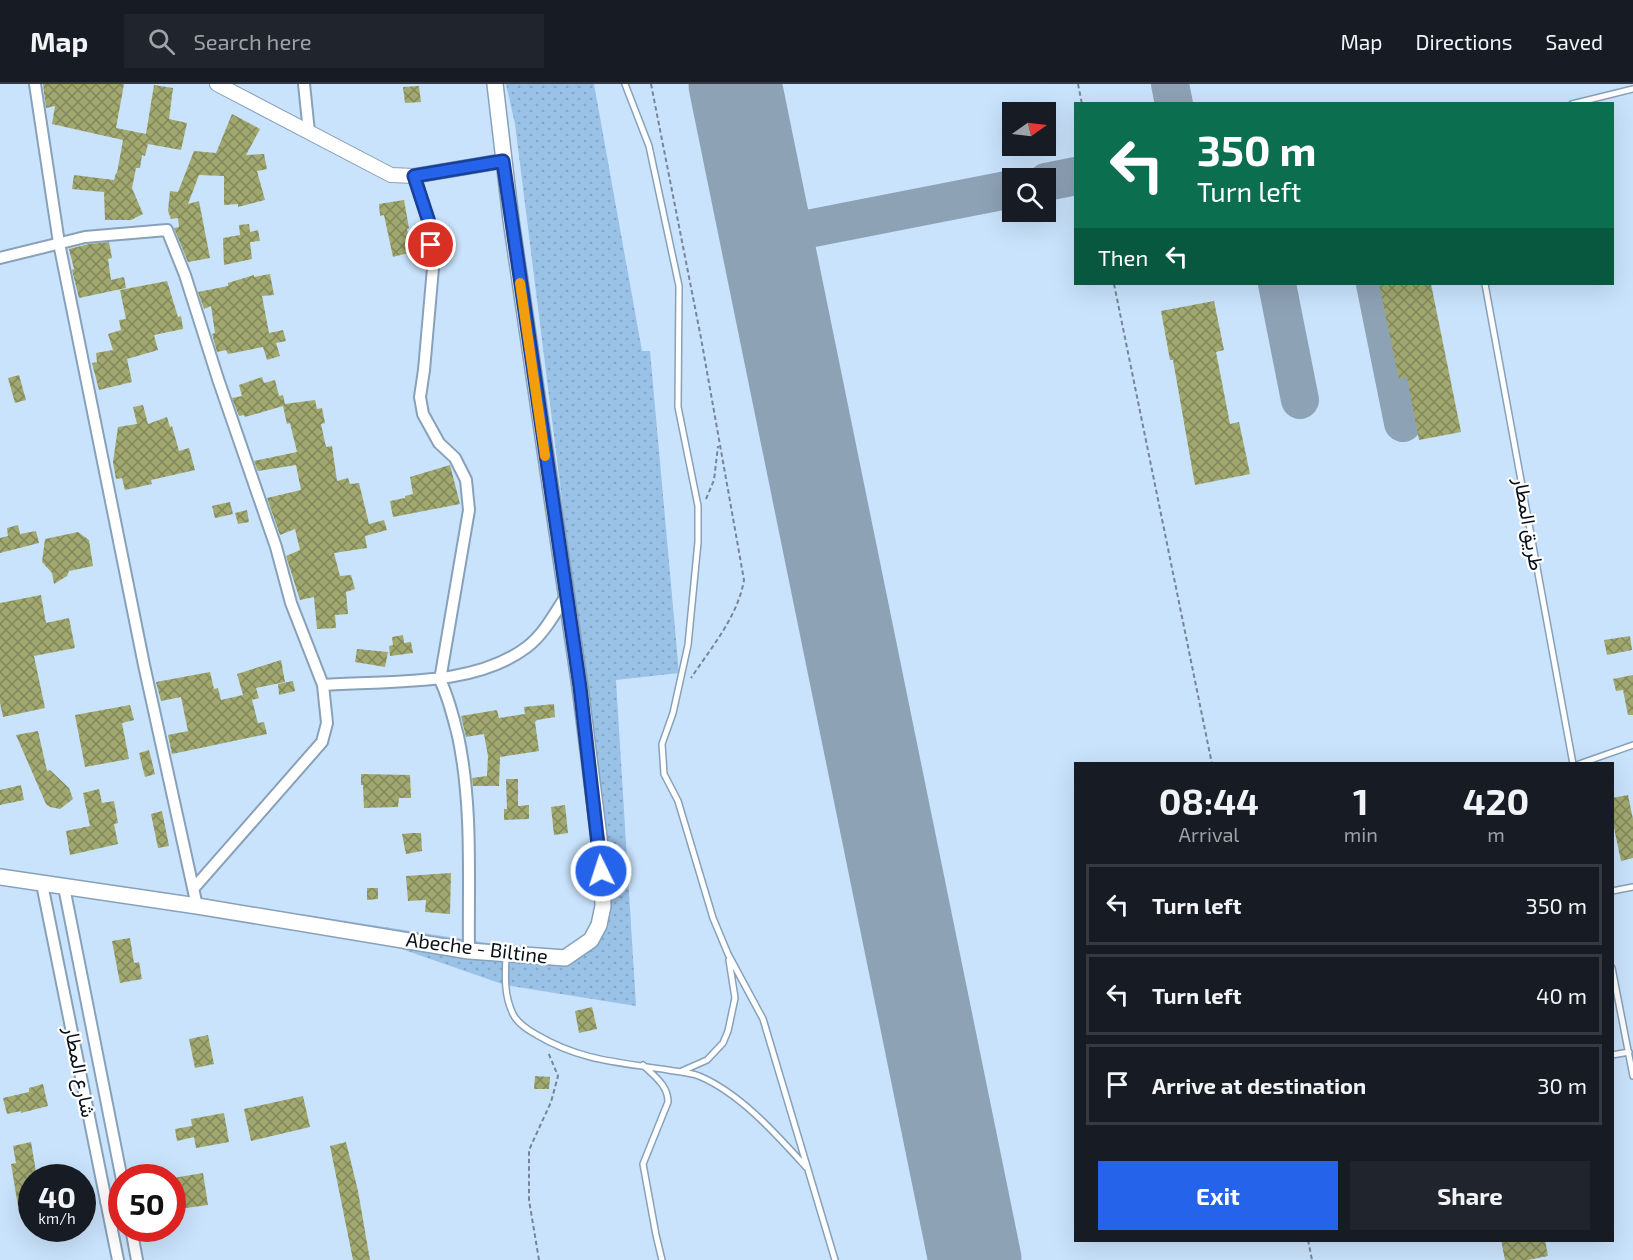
<!DOCTYPE html>
<meta charset="utf-8">
<style>
:root{--surface:#171b24;--page:#20242c;--text:#f1f3f6;--muted:#9ea1a6;--line:#363941;--accent:#2563eb}
body{margin:0;font-family:"Exo 2",Vazirmatn,sans-serif;background:var(--page);color:var(--text);height:100vh;display:flex;flex-direction:column;font-size:22px;white-space:nowrap}
*{box-sizing:border-box;margin:0}
p{font-size:20px;color:var(--muted)}
.icon{flex:none;width:33px;height:33px;fill:none;stroke:currentColor;stroke-width:2;stroke-linecap:round;stroke-linejoin:round}
.map{position:relative;flex:1;overflow:hidden}
.sheet{position:absolute;left:1074px;top:678px;width:540px;height:480px;display:flex;flex-direction:column;background:var(--surface);border-radius:0px;box-shadow:0 6px 24px #0002}
.sheet>*{flex:none}
.hud{position:absolute;left:1074px;top:18px;width:540px;height:183px;border-radius:0px;box-shadow:0 6px 24px #0002;background:#0b6e4f;color:#fff;overflow:hidden}
.needle{width:39px;rotate:76deg}
.fabs{position:absolute;left:1002px;top:18px;display:grid;gap:12px}
.fabs a{display:grid;place-items:center;width:54px;height:54px;border-radius:0px;background:var(--surface);box-shadow:0 6px 24px #0002;font-size:30px}
.speed{position:absolute;left:18px;top:1080px;display:flex;gap:12px;font-size:30px;font-weight:700;text-align:center}
.speed>*{display:grid;place-content:center;width:78px;height:78px;border-radius:50%;background:var(--surface);box-shadow:0 6px 24px #0002;line-height:1}
.speed small{font-size:15px;font-weight:400}
.speed .limit{border:9px solid #d22;background:#fff;color:#111}
.pin{position:absolute;display:grid;place-items:center;width:51px;height:51px;color:#fff;margin:-26px;border:3px solid #fff;border-radius:50%;box-shadow:0 2px 6px #0007}
.me{position:absolute;width:66px;margin:-33px;rotate:356deg;stroke-linejoin:round;filter:drop-shadow(0 0 4px #0008)}
.turn{display:flex;align-items:center;gap:21px;height:126px;padding:0 24px;font-size:27px}
.turn .icon{width:78px;height:78px;stroke-width:2.5}
.turn b{display:block;font-size:42px;line-height:51px}
.then{display:flex;align-items:center;height:57px;padding:0 24px;background:#0003;gap:12px;font-size:22px}
.eta{display:flex;justify-content:space-evenly;align-items:center;height:102px;text-align:center}
.eta b{font-size:36px;font-weight:700;line-height:42px}
.cta{display:flex;gap:12px;margin-top:auto;padding:12px 24px}
.cta a{flex:1;height:69px;border-radius:0px;background:var(--accent);color:#fff;font-size:24px;font-weight:700;line-height:69px;text-align:center}
.cta a+a{background:var(--page);color:var(--text)}
ul{padding:0;list-style:none}
li{display:flex;align-items:center;gap:18px;height:81px;margin:0 12px 9px;padding:0 12px;border:3px solid var(--line);border-radius:0px}
li div{flex:1}
li b{display:block;font-size:22px}
li em{font-style:normal}
header{display:flex;align-items:center;gap:36px;box-sizing:border-box;height:84px;padding:0 30px;background:var(--surface);border-bottom:2px solid var(--line)}
header strong{font-size:28px}
nav{display:flex;gap:33px;margin-inline-start:auto;font-size:21px}
.search{width:420px;height:54px;background:var(--page);display:flex;align-items:center;gap:15px;box-sizing:border-box;padding:0 21px;border-radius:0px;color:var(--muted);font-size:22px}
.map>svg:first-child{display:block}
</style>
<header>
<strong>Map</strong>
<div class="search"><svg class="icon" aria-label="search" viewBox="0 0 24 24"><circle cx="10" cy="10" r="6"/><path d="M15 15l6 6"/></svg>Search here</div>
<nav><a>Map</a><a>Directions</a><a>Saved</a></nav>
</header>
<div class="map">
<svg width="1633" height="1176" viewBox="0 0 1633 1176">
<defs>
<pattern id="grass-dots" width="8" height="8" patternUnits="userSpaceOnUse" patternTransform="scale(1.5)"><rect width="8" height="8" fill="#9ac2e7"/><path d="M2 2h.1M6 6h.1" fill="none" stroke="#83a6c6" stroke-width="1.8" stroke-linecap="round"/></pattern>
<pattern id="building-cross-hatch" width="8" height="8" patternUnits="userSpaceOnUse" patternTransform="scale(1.5)"><rect width="8" height="8" fill="#a1a86f"/><path d="M0 0l8 8M0 8l8-8" fill="none" stroke="#81875a"/></pattern>
</defs>
<rect width="100%" height="100%" fill="#c9e3fc"/>
<path fill="url(#grass-dots)" d="M 506,0 L 594,0 L 642,267 L 650,267 L 679,589 L 616,596 L 636,922 L 505,901 L 301,830 L 558,870 L 584,863 L 602,815 L 561,408 L 515,40 Z"/>
<g fill="none" stroke-linecap="round" stroke-linejoin="round">
<path stroke="#8ea2b6" stroke-width="38" d="M 1170,0 L 1174,20
M 1046,98 L 1076,92
M 767,153 L 1012,105
M 1277,200 L 1300,316
M 1375,200 L 1403,339"/>
<path stroke="#8ea2b6" stroke-width="93" d="M 735,0 L 975,1176"/>
</g>
<path fill="url(#building-cross-hatch)" d="M 43,0 L 124,0 L 116,44 L 146,50 L 154,1 L 173,4 L 169,35 L 187,39 L 181,66 L 148,60 L 145,72 L 142,71 L 140,84 L 136,84 L 132,104 L 143,130 L 131,136 L 105,136 L 104,108 L 72,105 L 74,91 L 114,96 L 116,89 L 117,89 L 123,56 L 52,40 L 55,22 L 46,24 Z
M 419,2 L 421,18 L 405,19 L 403,3 Z
M 232,30 L 260,45 L 246,71 L 264,70 L 267,85 L 257,87 L 265,116 L 238,123 L 238,120 L 224,121 L 224,92 L 199,91 L 188,120 L 199,117 L 210,174 L 188,178 L 174,144 L 179,143 L 178,134 L 171,135 L 168,127 L 170,107 L 178,108 L 194,67 L 216,69 Z
M 404,116 L 409,144 L 407,145 L 412,168 L 393,173 L 384,131 L 380,132 L 379,120 Z
M 249,140 L 250,148 L 258,146 L 260,157 L 250,158 L 252,175 L 224,181 L 223,154 L 240,151 L 239,141 Z
M 109,158 L 112,174 L 108,175 L 111,196 L 124,193 L 126,204 L 79,214 L 72,186 L 74,185 L 69,165 L 89,160 Z
M 270,190 L 274,211 L 262,212 L 269,249 L 283,246 L 286,257 L 276,259 L 280,272 L 267,276 L 263,263 L 228,270 L 226,266 L 217,268 L 212,250 L 215,249 L 211,222 L 204,225 L 198,208 L 228,202 L 228,199 L 254,191 L 254,193 Z
M 167,197 L 178,233 L 181,232 L 183,245 L 154,251 L 158,266 L 127,275 L 132,298 L 99,306 L 92,279 L 97,278 L 96,269 L 113,266 L 108,250 L 121,246 L 119,236 L 126,235 L 120,206 Z
M 1379,200 L 1431,200 L 1461,348 L 1419,356 L 1407,293 L 1399,295 Z
M 1214,217 L 1224,266 L 1216,268 L 1230,340 L 1239,338 L 1250,390 L 1195,401 L 1173,276 L 1170,276 L 1161,227 Z
M 19,291 L 26,316 L 15,319 L 8,294 Z
M 262,293 L 264,299 L 275,296 L 279,312 L 283,311 L 285,320 L 315,316 L 317,325 L 322,324 L 325,339 L 321,340 L 326,363 L 332,362 L 337,397 L 348,394 L 350,400 L 359,399 L 369,440 L 384,436 L 387,446 L 365,452 L 367,464 L 334,469 L 340,492 L 351,491 L 355,505 L 346,508 L 348,530 L 335,531 L 336,544 L 317,545 L 314,513 L 300,516 L 286,472 L 300,466 L 295,445 L 280,451 L 267,414 L 301,406 L 296,381 L 258,387 L 254,377 L 297,368 L 290,339 L 287,340 L 283,322 L 245,333 L 244,331 L 239,332 L 232,314 L 242,312 L 239,301 Z
M 143,321 L 148,340 L 167,333 L 170,343 L 172,342 L 179,367 L 189,364 L 195,386 L 151,396 L 152,400 L 125,406 L 122,394 L 116,395 L 113,378 L 118,343 L 137,340 L 133,323 Z
M 450,381 L 460,420 L 393,433 L 390,417 L 405,414 L 405,412 L 413,410 L 410,393 Z
M 230,418 L 233,430 L 215,434 L 212,422 Z
M 247,426 L 249,438 L 238,440 L 235,429 Z
M 18,441 L 20,450 L 36,447 L 39,459 L 0,469 L 0,454 L 8,452 L 7,444 Z
M 78,448 L 89,456 L 93,482 L 69,487 L 67,492 L 54,500 L 52,489 L 42,478 L 45,455 Z
M 41,511 L 46,539 L 69,534 L 75,564 L 34,572 L 45,624 L 3,633 L 0,619 L 0,519 Z
M 403,551 L 404,559 L 411,558 L 413,569 L 390,572 L 389,562 L 393,561 L 392,553 Z
M 1630,552 L 1632,566 L 1607,571 L 1604,556 Z
M 357,565 L 388,568 L 385,583 L 355,578 Z
M 281,576 L 285,598 L 256,604 L 259,614 L 252,616 L 258,639 L 264,638 L 267,650 L 172,670 L 168,651 L 188,647 L 181,613 L 161,617 L 156,598 L 210,588 L 214,605 L 218,604 L 221,616 L 243,611 L 237,590 Z
M 1633,591 L 1633,631 L 1628,631 L 1623,606 L 1616,607 L 1613,595 Z
M 293,597 L 295,607 L 279,611 L 278,600 Z
M 554,620 L 555,633 L 537,636 L 535,638 L 539,667 L 500,673 L 499,702 L 473,702 L 472,694 L 487,692 L 488,672 L 484,650 L 466,653 L 461,632 L 497,626 L 499,634 L 525,630 L 524,623 Z
M 130,621 L 134,636 L 122,639 L 129,675 L 85,683 L 75,631 Z
M 38,647 L 47,687 L 50,686 L 69,704 L 73,715 L 60,725 L 50,723 L 46,720 L 16,651 Z
M 149,666 L 155,690 L 145,693 L 139,669 Z
M 361,690 L 410,691 L 411,714 L 399,714 L 398,723 L 364,724 L 363,701 L 361,701 Z
M 506,695 L 518,695 L 518,722 L 529,721 L 529,735 L 504,736 L 504,725 L 507,725 Z
M 21,701 L 24,716 L 0,721 L 0,706 Z
M 99,705 L 102,719 L 114,717 L 118,739 L 114,740 L 118,760 L 70,771 L 66,747 L 90,742 L 83,709 Z
M 1628,711 L 1633,735 L 1633,774 L 1621,777 L 1612,734 L 1612,714 Z
M 565,721 L 568,749 L 554,751 L 551,723 Z
M 162,727 L 169,762 L 158,764 L 151,730 Z
M 412,749 L 421,749 L 422,767 L 406,770 L 402,750 Z
M 451,789 L 450,830 L 425,828 L 426,816 L 408,817 L 406,792 Z
M 367,804 L 378,804 L 378,815 L 367,816 Z
M 130,854 L 134,879 L 139,878 L 142,895 L 120,899 L 112,857 Z
M 592,923 L 597,945 L 579,949 L 575,927 Z
M 208,951 L 214,980 L 195,984 L 189,955 Z
M 535,992 L 550,993 L 549,1005 L 534,1005 Z
M 43,1000 L 48,1022 L 21,1029 L 21,1027 L 7,1030 L 3,1014 L 29,1008 L 29,1004 Z
M 303,1012 L 310,1043 L 251,1057 L 244,1025 Z
M 224,1029 L 229,1058 L 196,1064 L 194,1053 L 177,1057 L 175,1045 L 192,1042 L 191,1035 Z
M 31,1058 L 37,1094 L 32,1094 L 32,1119 L 18,1122 L 11,1080 L 16,1079 L 13,1062 Z
M 346,1058 L 358,1107 L 370,1176 L 353,1176 L 330,1062 Z
M 203,1089 L 208,1121 L 178,1125 L 173,1094 Z
M 1501,1156 L 1545,1156 L 1548,1172 L 1528,1176 L 1505,1176 Z"/>
<g fill="none" stroke-linecap="round" stroke-linejoin="round">
<defs>
<path id="service" d="M 625,0 L 649,62 L 679,202 L 678,323 L 698,422 L 698,458 L 688,561 L 673,629 L 662,660 L 664,690 L 678,717 L 713,834 L 728,870 L 763,935 L 835,1176
M 1572,20 L 1633,5
M 1485,200 L 1573,680
M 1579,680 L 1633,661
M 1612,807 L 1633,803
M 506,872 C 505,892 504,912 513,930 C 518,940 528,946 537,951 C 581,977 619,978 668,986 C 679,988 688,988 699,992 C 740,1009 777,1051 806,1083
M 1612,884 L 1633,992
M 1612,971 L 1629,968
M 643,981 C 654,992 668,1001 668,1018 L 643,1080 L 656,1151 L 662,1176
M 682,987 L 707,976 L 723,959 L 728,947 L 735,914 L 729,876"/>
<path id="minor" d="M 35,0 L 59,159 L 144,581 L 197,822
M 304,0 L 309,48
M 414,92 L 429,138 L 433,184 L 424,286 L 420,313 L 423,330 L 439,359 L 455,374 L 466,396 L 469,426 L 440,596 C 449,614 453,633 458,652 C 473,723 468,795 469,867
M 0,174 L 85,153 L 167,146 L 185,191 L 218,295 L 276,463 L 291,519 L 323,601 L 327,639 L 322,658 L 194,804
M 323,601 C 388,596 473,604 527,563 C 544,550 555,529 566,512
M 42,800 L 118,1176
M 64,803 L 122,1096
M 106,1118 L 122,1115
M 131,1144 L 137,1176"/>
<path id="tertiary" d="M 217,0 L 391,91 L 414,92 L 503,77"/>
<path id="secondary" d="M 0,793 L 197,822 L 469,867 L 565,874 L 591,856 L 599,841 L 603,822 L 601,769 L 580,603 L 511,136 L 495,0"/>
</defs>
<use href="#service" stroke="#88a1b8" stroke-width="8"/>
<use href="#minor" stroke="#88a1b8" stroke-width="14"/>
<use href="#tertiary" stroke="#88a1b8" stroke-width="16"/>
<use href="#secondary" stroke="#88a1b8" stroke-width="18"/>
<path stroke="#748698" stroke-width="2" stroke-dasharray="4.5 3" stroke-linecap="butt" d="M 651,0 L 701,254 L 744,496 C 738,532 711,564 691,594
M 1078,0 L 1082,20
M 1114,200 L 1212,680
M 706,415 L 714,396 L 718,362
M 1308,1156 L 1312,1176
M 539,1176 L 529,1116 L 529,1066 L 551,1018 L 558,992 L 548,968"/>
<use href="#service" stroke="#fff" stroke-width="5"/>
<use href="#minor" stroke="#fff" stroke-width="10"/>
<use href="#tertiary" stroke="#fff" stroke-width="14"/>
<use href="#secondary" stroke="#fff" stroke-width="15"/>
</g>
<g fill="none" stroke-linecap="round" stroke-linejoin="round">
<defs>
<path id="route" d="M 431,161 L 429,138 L 414,92 L 503,77 L 580,603 L 601,787"/>
</defs>
<use href="#route" stroke="#184099" stroke-width="15"/>
<use href="#route" stroke="#2563eb" stroke-width="10"/>
<path stroke="#f59e0b" stroke-width="10" d="M 520,199 L 545,372"/>
</g>
<g text-anchor="middle" stroke-width="4.5" stroke-linejoin="round" paint-order="stroke">
<g font-size="20" fill="#081119" stroke="#fff">
<text transform="translate(1529 440) rotate(80)" y="7">طريق المطار</text>
<text transform="translate(477 864) rotate(7)" y="7">Abeche - Biltine</text>
<text transform="translate(80 988) rotate(79)" y="7">شارع المطار</text>
</g>
</g>
</svg>
<div class="fabs">
<a><svg class="needle" viewBox="-14 -14 28 28"><path d="M0-13l5 13h-10z" fill="#e53935"/><path d="M0 13l5-13h-10z" fill="#9ea1a6"/></svg></a>
<a><svg class="icon" aria-label="search" viewBox="0 0 24 24"><circle cx="10" cy="10" r="6"/><path d="M15 15l6 6"/></svg></a>
</div>
<div class="speed"><div>40<small>km/h</small></div><div class="limit">50</div></div>
<div class="pin" style="left:431px;top:161px;background:#d93025"><svg class="icon" aria-label="arrive" viewBox="0 0 24 24"><path d="M6 21V4h12l-3 4 3 4H6"/></svg></div>
<svg class="me" style="left:601px;top:787px" viewBox="-20 -20 40 40"><circle r="17" fill="#2563eb" stroke="#fff" stroke-width="3"/><path d="M0-11L8 9 0 5-8 9z" fill="#fff"/></svg>
<div class="hud">
<div class="turn"><svg class="icon" aria-label="left" viewBox="0 0 24 24"><path d="M17 20v-9H6M10 6l-5 5 5 5"/></svg><div><b>350 m</b>Turn left</div></div>
<div class="then">Then<svg class="icon" aria-label="left" viewBox="0 0 24 24"><path d="M17 20v-9H6M10 6l-5 5 5 5"/></svg></div>
</div>
<section class="sheet">
<div class="eta">
<div><b>08:44</b><p>Arrival</p></div>
<div><b>1</b><p>min</p></div>
<div><b>420</b><p>m</p></div>
</div>
<ul>
<li><svg class="icon" aria-label="left" viewBox="0 0 24 24"><path d="M17 20v-9H6M10 6l-5 5 5 5"/></svg><div><b>Turn left</b></div><em>350 m</em></li>
<li><svg class="icon" aria-label="left" viewBox="0 0 24 24"><path d="M17 20v-9H6M10 6l-5 5 5 5"/></svg><div><b>Turn left</b></div><em>40 m</em></li>
<li><svg class="icon" aria-label="arrive" viewBox="0 0 24 24"><path d="M6 21V4h12l-3 4 3 4H6"/></svg><div><b>Arrive at destination</b></div><em>30 m</em></li>
</ul>
<div class="cta"><a>Exit</a><a>Share</a></div>
</section>
</div>
